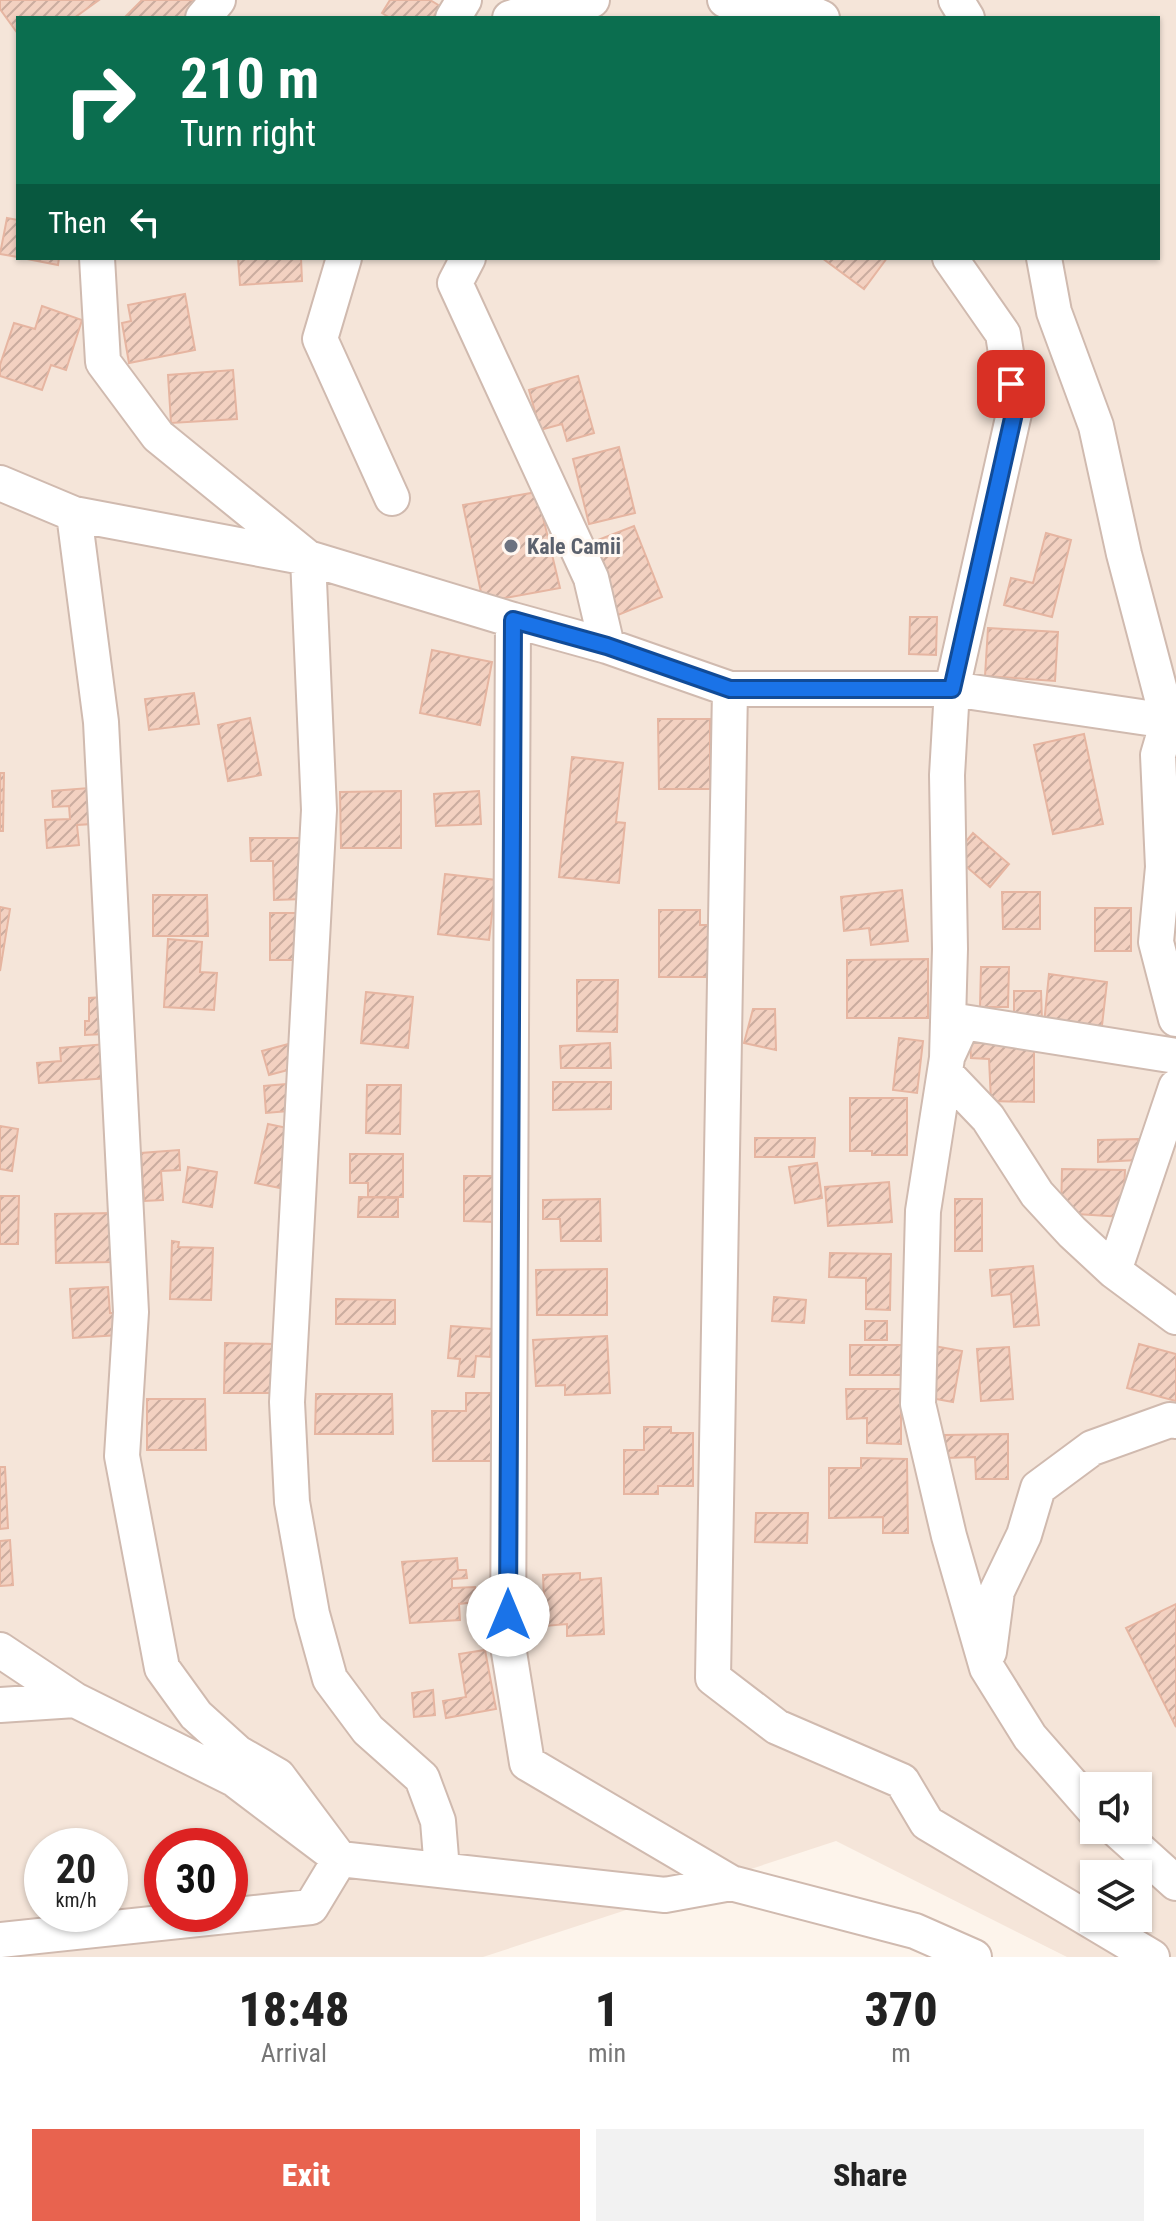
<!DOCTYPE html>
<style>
:root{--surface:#fff;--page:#f2f2f2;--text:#222;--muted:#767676;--accent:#e8634f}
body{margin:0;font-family:"Roboto Condensed",sans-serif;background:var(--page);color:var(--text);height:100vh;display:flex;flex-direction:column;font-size:30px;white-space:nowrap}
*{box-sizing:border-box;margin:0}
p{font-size:26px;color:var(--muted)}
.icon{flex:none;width:44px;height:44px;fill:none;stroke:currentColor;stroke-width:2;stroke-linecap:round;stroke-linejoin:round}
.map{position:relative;height:1957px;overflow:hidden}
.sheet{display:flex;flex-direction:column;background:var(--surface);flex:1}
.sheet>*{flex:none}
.hud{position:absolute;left:16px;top:16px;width:1144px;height:244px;border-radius:0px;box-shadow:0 2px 6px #0004;background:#0b6e4f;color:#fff;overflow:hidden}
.tools{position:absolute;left:1080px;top:1772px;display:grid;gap:16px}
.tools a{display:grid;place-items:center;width:72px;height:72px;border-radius:0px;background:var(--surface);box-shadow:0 2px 6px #0004;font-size:40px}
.speed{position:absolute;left:24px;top:1828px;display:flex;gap:16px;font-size:40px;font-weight:700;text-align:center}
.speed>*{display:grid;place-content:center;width:104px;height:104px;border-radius:50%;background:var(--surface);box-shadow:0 2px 6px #0004;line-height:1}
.speed small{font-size:20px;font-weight:400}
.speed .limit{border:12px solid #d22;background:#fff;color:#111}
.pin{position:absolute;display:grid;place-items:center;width:68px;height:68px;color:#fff;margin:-34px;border-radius:16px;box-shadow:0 4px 12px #0006}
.me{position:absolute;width:88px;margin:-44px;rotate:0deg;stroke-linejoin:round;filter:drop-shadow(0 0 6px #0008)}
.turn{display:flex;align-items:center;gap:28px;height:168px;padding:0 32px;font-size:36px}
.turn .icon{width:104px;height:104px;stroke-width:2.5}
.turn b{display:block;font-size:56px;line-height:68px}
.then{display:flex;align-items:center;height:76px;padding:0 32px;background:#0003;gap:16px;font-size:30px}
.eta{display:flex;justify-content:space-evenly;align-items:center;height:136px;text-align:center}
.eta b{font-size:48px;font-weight:800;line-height:56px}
.button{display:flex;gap:16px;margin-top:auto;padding:16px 32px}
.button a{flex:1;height:92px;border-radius:0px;background:var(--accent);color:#fff;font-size:32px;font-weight:800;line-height:92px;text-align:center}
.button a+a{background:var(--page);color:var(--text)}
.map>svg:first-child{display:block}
</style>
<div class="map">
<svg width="1176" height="1957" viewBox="0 0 1176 1957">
<defs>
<pattern id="building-hatch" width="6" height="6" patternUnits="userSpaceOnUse" patternTransform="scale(2)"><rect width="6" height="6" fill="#f3d1c1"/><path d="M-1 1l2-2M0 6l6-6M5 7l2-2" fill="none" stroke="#caac9f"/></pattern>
</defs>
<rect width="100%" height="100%" fill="#fdf4eb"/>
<path fill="#f5e5d9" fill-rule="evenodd" d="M 0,0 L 1176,0 L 1176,1957 L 1067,1957 L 836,1841 L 483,1957 L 0,1957 ZM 18,18 L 1158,18 L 1158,258 L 18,258 ZM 1094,1786 L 1138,1786 L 1138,1830 L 1094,1830 ZM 42,1846 L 110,1846 L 110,1914 L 42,1914 ZM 162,1846 L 230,1846 L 230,1914 L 162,1914 ZM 1094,1874 L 1138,1874 L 1138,1918 L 1094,1918 Z"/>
<path fill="url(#building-hatch)" stroke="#e6b5a1" stroke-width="2" d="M 0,0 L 99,0 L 74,18 L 18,18 L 18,34 L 0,9 Z
M 142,0 L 207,0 L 189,18 L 124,18 Z
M 390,0 L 430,0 L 440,6 L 433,18 L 390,18 L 382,13 Z
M 7,218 L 18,220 L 18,257 L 0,254 Z
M 22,258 L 59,258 L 58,265 Z
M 238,258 L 301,258 L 302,281 L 240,285 Z
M 822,258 L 887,258 L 864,289 Z
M 185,294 L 195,350 L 129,363 L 122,323 L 131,321 L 128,305 Z
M 42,306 L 82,320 L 66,370 L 51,365 L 42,390 L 0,376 L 0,365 L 14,323 L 35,329 Z
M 233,370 L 237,419 L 171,423 L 168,375 Z
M 578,376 L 594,433 L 567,441 L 562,424 L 540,430 L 529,390 Z
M 619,447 L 635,513 L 589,524 L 573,459 Z
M 537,492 L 560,588 L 483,602 L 463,505 Z
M 634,526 L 662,597 L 618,615 L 590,543 Z
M 1046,533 L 1071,540 L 1052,617 L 1004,605 L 1011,578 L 1033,583 Z
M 910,617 L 937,617 L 936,655 L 909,654 Z
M 988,628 L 1058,632 L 1055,681 L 985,676 Z
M 432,650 L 492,662 L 480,725 L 420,713 Z
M 194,693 L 199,724 L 149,730 L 145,699 Z
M 250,718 L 261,775 L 228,781 L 218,725 Z
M 658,719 L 710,719 L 710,789 L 659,789 Z
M 1084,734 L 1103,824 L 1053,834 L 1034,745 Z
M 572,757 L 623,763 L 616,822 L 625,823 L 619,883 L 559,877 Z
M 0,773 L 4,773 L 3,831 L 0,831 Z
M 89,788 L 92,824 L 77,825 L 79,845 L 47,848 L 45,820 L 70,819 L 69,806 L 53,807 L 52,791 Z
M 401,791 L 401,848 L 341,848 L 340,792 Z
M 479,791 L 481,824 L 436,826 L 434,794 Z
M 973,833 L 1009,864 L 990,887 L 954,856 Z
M 250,838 L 303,838 L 304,899 L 274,900 L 273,861 L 251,861 Z
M 445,874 L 496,880 L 489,940 L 438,934 Z
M 902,890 L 908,941 L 871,945 L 869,928 L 844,931 L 841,897 Z
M 1002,892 L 1040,892 L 1040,929 L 1003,929 Z
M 153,895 L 207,895 L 208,936 L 153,936 Z
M 0,907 L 10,909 L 0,971 Z
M 1095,908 L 1131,908 L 1131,951 L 1095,951 Z
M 659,910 L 700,910 L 700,925 L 714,925 L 714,977 L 659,977 Z
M 270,913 L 303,913 L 302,960 L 270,960 Z
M 168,939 L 202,942 L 200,972 L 217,973 L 214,1010 L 164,1007 Z
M 928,959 L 928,1018 L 847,1018 L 847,960 Z
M 981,967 L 1009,967 L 1008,1007 L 980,1007 Z
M 1049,974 L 1107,982 L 1101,1034 L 1044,1024 Z
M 577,980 L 618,980 L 617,1032 L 577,1031 Z
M 1014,991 L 1041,991 L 1042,1021 L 1014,1021 Z
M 366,992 L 413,997 L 408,1048 L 361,1043 Z
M 102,997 L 104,1034 L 85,1035 L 85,1021 L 89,1021 L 89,998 Z
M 753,1009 L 775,1009 L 776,1050 L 744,1043 Z
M 899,1038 L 923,1041 L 917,1093 L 893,1090 Z
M 296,1042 L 303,1066 L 269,1075 L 262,1051 Z
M 970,1042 L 1034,1044 L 1034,1102 L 991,1101 L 989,1059 L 971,1058 Z
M 610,1043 L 611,1068 L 561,1068 L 560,1046 Z
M 106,1044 L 109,1078 L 39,1083 L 37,1063 L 61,1061 L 60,1048 Z
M 553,1082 L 611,1082 L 611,1109 L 553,1110 Z
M 286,1084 L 288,1111 L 266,1113 L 264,1086 Z
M 367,1085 L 401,1085 L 400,1134 L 366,1133 Z
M 850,1098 L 907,1098 L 907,1155 L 872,1155 L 872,1151 L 850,1151 Z
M 268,1124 L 292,1129 L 280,1188 L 255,1183 Z
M 0,1126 L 18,1129 L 12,1171 L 0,1169 Z
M 755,1138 L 815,1138 L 814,1157 L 755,1157 Z
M 1138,1139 L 1139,1160 L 1098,1162 L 1098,1140 Z
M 179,1150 L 180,1170 L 161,1171 L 163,1200 L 144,1201 L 141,1153 Z
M 350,1154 L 403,1154 L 403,1197 L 368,1197 L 368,1183 L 350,1183 Z
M 817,1163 L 822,1198 L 795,1203 L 789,1167 Z
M 188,1167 L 217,1172 L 212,1207 L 183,1202 Z
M 1062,1169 L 1125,1170 L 1123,1217 L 1061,1213 Z
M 464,1176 L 494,1176 L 495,1222 L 464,1221 Z
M 889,1182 L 892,1222 L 828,1226 L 825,1187 Z
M 0,1196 L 19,1196 L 18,1244 L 0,1244 Z
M 359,1197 L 398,1198 L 398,1217 L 358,1217 Z
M 600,1199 L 601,1241 L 561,1241 L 560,1219 L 543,1219 L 543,1200 Z
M 955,1199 L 982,1199 L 982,1251 L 955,1251 Z
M 113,1213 L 114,1262 L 56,1263 L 55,1214 Z
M 172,1241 L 179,1242 L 178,1247 L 213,1248 L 211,1300 L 170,1299 Z
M 830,1253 L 891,1254 L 890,1310 L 866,1309 L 866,1278 L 829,1277 Z
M 1033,1266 L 1039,1325 L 1014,1327 L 1011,1294 L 992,1296 L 990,1270 Z
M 607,1269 L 607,1315 L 537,1315 L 536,1270 Z
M 108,1287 L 110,1313 L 118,1313 L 119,1335 L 73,1338 L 70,1289 Z
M 774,1297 L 806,1300 L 804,1323 L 772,1321 Z
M 336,1299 L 395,1300 L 395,1324 L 336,1324 Z
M 865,1321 L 887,1321 L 887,1340 L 865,1340 Z
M 451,1326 L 492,1329 L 490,1357 L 476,1356 L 474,1377 L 458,1376 L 460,1359 L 448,1358 Z
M 607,1336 L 610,1393 L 565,1395 L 565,1385 L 536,1386 L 533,1340 Z
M 225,1343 L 274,1344 L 274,1393 L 224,1393 Z
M 1139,1344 L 1176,1354 L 1176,1401 L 1127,1388 Z
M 850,1345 L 904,1345 L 904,1375 L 850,1375 Z
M 934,1346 L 962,1351 L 953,1402 L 925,1397 Z
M 1009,1347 L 1013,1399 L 981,1401 L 977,1349 Z
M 846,1389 L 901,1389 L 901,1444 L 867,1443 L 867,1418 L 847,1419 Z
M 466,1393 L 491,1393 L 492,1461 L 433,1461 L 432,1411 L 466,1411 Z
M 316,1394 L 392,1394 L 393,1434 L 315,1434 Z
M 147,1399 L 205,1399 L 206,1450 L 147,1450 Z
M 644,1427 L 671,1427 L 671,1433 L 693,1433 L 693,1486 L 658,1486 L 658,1494 L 624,1494 L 624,1450 L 644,1450 Z
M 1008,1434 L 1008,1479 L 976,1479 L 975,1457 L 945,1458 L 945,1435 Z
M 861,1458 L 907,1459 L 908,1533 L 883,1533 L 883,1517 L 829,1518 L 829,1468 L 861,1468 Z
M 0,1467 L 5,1467 L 8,1528 L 0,1529 Z
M 756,1513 L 808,1513 L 807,1543 L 755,1542 Z
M 10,1540 L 13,1585 L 0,1586 L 0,1541 Z
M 457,1558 L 458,1570 L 466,1570 L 467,1578 L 452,1579 L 452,1588 L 475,1587 L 475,1602 L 459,1604 L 460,1620 L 410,1623 L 402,1562 Z
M 580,1573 L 580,1580 L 601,1578 L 604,1634 L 567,1636 L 567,1624 L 545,1626 L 543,1575 Z
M 1176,1604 L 1176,1727 L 1126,1628 Z
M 485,1650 L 496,1709 L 446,1718 L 443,1701 L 466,1697 L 459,1654 Z
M 433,1690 L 435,1715 L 414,1717 L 412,1693 Z"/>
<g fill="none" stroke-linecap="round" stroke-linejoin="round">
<defs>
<path id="minor" d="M 725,0 L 811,13 L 822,18
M 956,0 L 967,18
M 203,18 L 218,0
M 453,18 L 464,0
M 510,18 L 549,6 L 592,0
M 97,258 L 103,362 L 158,436 L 308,558 L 319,810 L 287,1402 L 292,1502 L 312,1614 L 330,1679 L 368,1730 L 422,1778 L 438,1821 L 442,1870
M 344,258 L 320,339 L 392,498
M 468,258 L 455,283 L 591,578 L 607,646
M 950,258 L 1003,334 L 1015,409 L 952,689 L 947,775 L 950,949 L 947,1058 L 923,1211 L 918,1404 L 949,1536 L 987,1668 L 1030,1737 L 1094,1810
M 1044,258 L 1054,312 L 1096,426 L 1124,554 L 1168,721 L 1176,735
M 0,483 L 74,514 L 308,558 L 513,620 L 607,646 L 730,689 L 952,689 L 1168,721
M 513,620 L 508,1646 L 527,1763 L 731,1883 L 915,1931 L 974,1957
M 730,689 L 713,1678 L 777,1727 L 902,1781 L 927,1823 L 1152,1957
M 1168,721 L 1158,755 L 1163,867 L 1156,942 L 1176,1019
M 947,1057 L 963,1022 L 1176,1056
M 945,1073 L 988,1118 L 1037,1194 L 1072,1232 L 1114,1271 L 1176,1317
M 1114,1271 L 1176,1087
M 0,1650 L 75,1700
M 989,1652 L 997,1591 L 1024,1535 L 1038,1488 L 1092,1448 L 1170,1420 L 1176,1421
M 0,1705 L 75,1700 L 234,1779 L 340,1859 L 278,1776 L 238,1753 L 196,1715 L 162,1668 L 122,1456 L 131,1312 L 101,722 L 74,514
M 1117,1830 L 1176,1883
M 0,1940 L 311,1907 L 340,1859 L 665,1895 L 731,1883"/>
</defs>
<use href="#minor" stroke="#d0baaf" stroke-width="38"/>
<use href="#minor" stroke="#fff" stroke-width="34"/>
</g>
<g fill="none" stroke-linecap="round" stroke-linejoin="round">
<defs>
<path id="route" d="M 508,1615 L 513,620 L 607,646 L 730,689 L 952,689 L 1015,409 L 1011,384"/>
</defs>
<use href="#route" stroke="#114b97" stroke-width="20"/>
<use href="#route" stroke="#1a73e8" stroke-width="14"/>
</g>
<circle fill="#6b7280" stroke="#fff8f2" stroke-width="3" cx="511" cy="546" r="8"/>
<g text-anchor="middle" stroke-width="6" stroke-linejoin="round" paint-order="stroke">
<g font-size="22" font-weight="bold" fill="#5b616d" stroke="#fff8f2" text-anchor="start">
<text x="527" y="554">Kale Camii</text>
</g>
</g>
</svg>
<div class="tools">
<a><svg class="icon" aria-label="sound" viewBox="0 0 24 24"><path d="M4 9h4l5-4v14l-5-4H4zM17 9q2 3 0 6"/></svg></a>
<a><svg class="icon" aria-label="layers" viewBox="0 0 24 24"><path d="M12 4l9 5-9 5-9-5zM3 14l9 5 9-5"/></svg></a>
</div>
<div class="speed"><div>20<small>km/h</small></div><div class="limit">30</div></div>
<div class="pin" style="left:1011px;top:384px;background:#d93025"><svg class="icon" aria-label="arrive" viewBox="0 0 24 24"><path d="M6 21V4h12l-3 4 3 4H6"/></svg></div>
<svg class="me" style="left:508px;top:1615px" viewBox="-20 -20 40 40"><circle r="19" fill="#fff"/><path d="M0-13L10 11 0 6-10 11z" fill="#1a73e8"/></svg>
<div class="hud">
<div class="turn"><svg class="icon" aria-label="right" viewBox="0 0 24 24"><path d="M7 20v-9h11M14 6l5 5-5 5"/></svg><div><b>210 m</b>Turn right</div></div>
<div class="then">Then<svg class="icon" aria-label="left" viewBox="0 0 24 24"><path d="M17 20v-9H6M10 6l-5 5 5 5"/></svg></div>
</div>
</div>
<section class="sheet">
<div class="eta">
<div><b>18:48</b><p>Arrival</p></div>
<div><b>1</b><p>min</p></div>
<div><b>370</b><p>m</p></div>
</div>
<div class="button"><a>Exit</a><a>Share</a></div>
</section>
